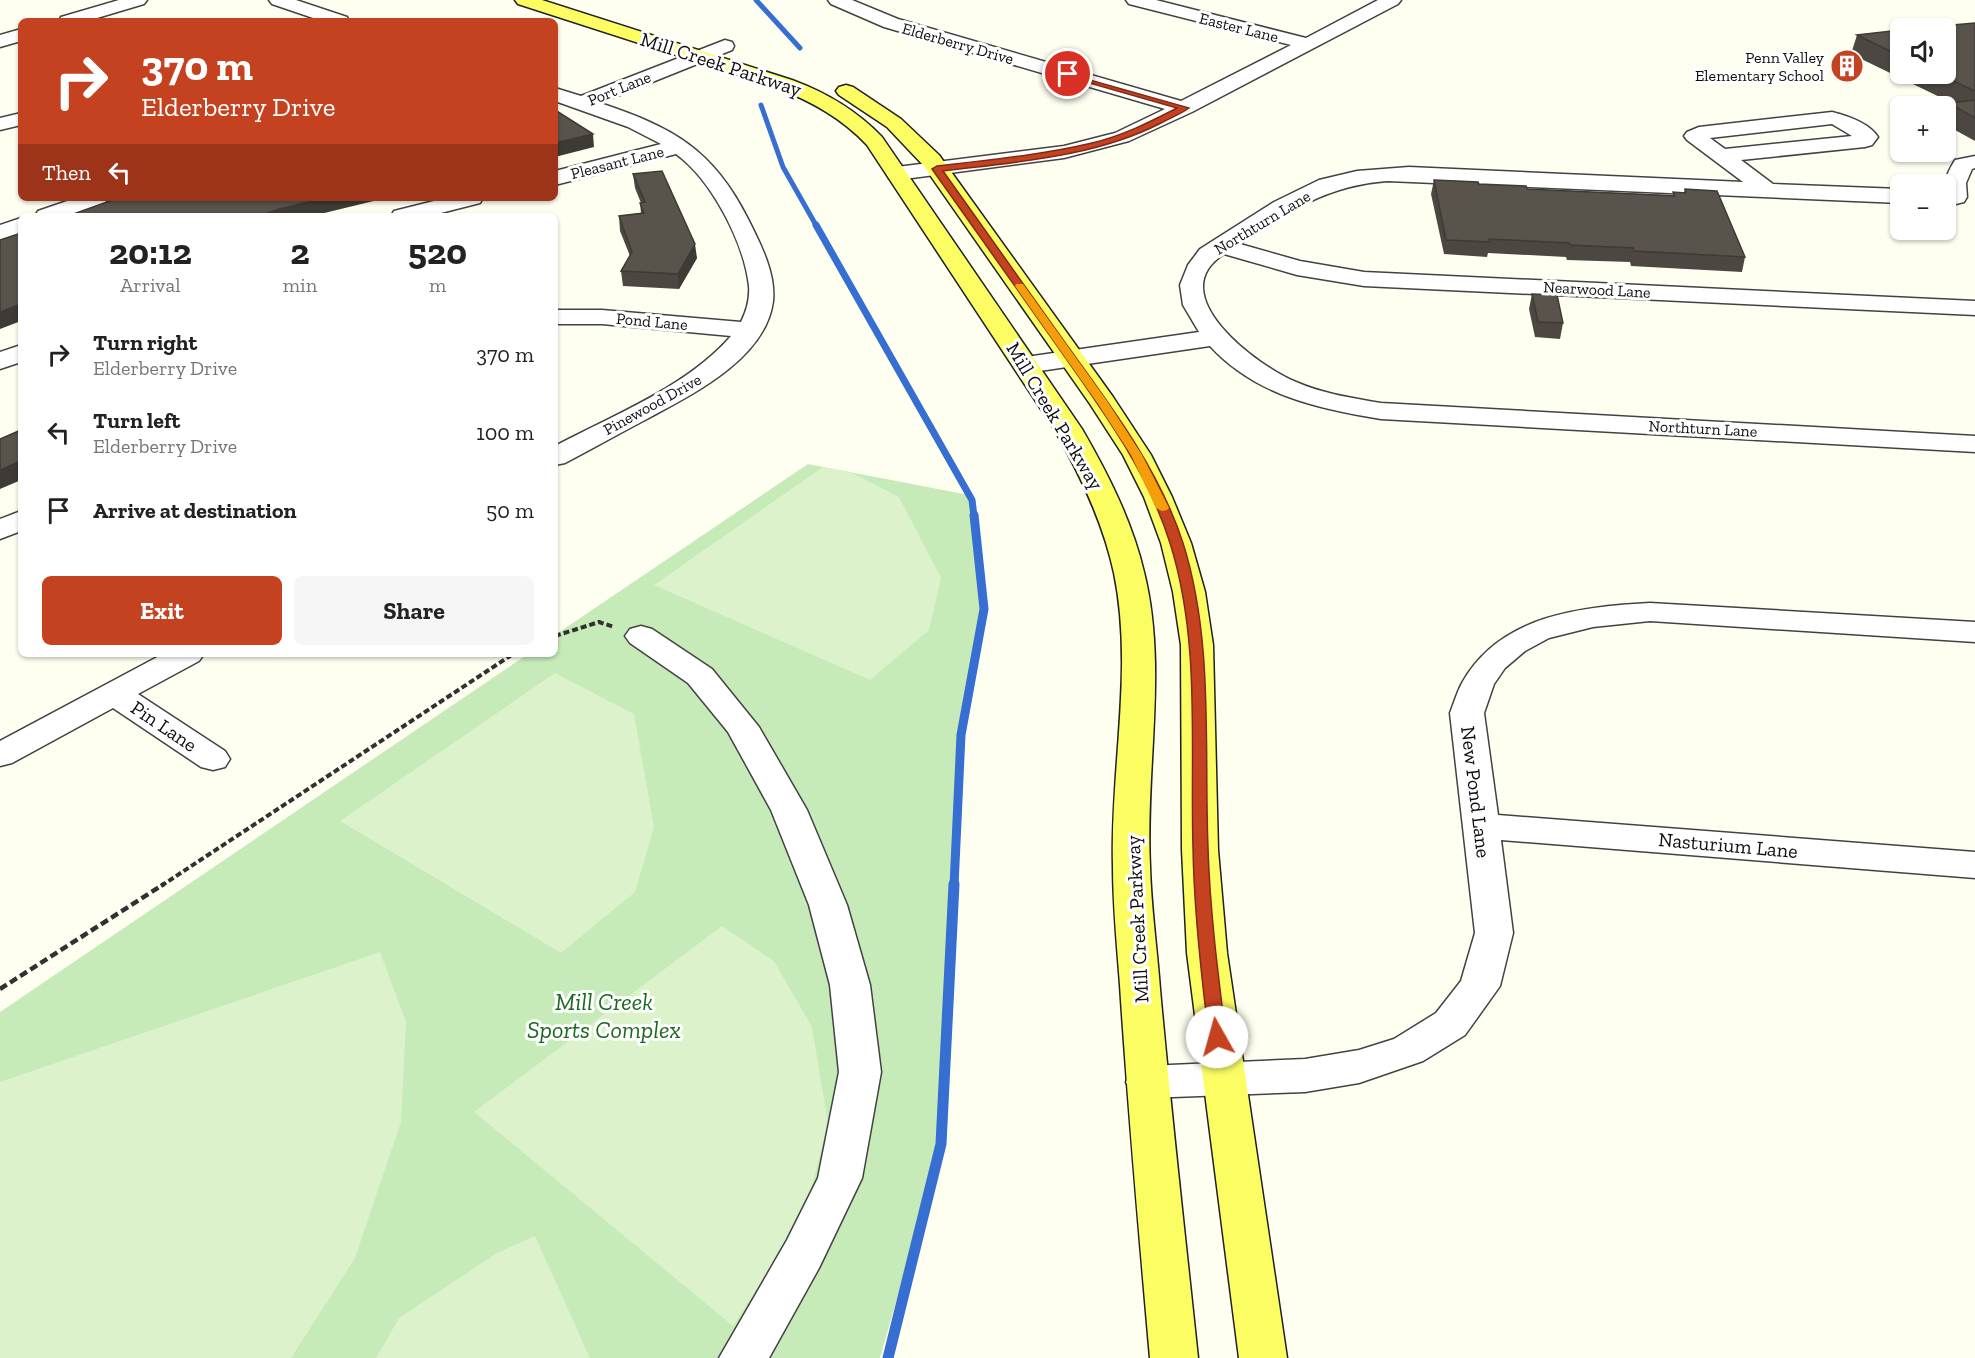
<!DOCTYPE html>
<meta charset="utf-8">
<style>
:root{--surface:#fff;--page:#f6f6f6;--text:#222;--muted:#767676;--accent:#c54221}
body{margin:0;font-family:"Zilla Slab",serif;background:var(--page);color:var(--text);height:100vh;display:flex;flex-direction:column;font-size:22px;white-space:nowrap}
*{box-sizing:border-box;margin:0}
p{font-size:20px;color:var(--muted)}
.icon{flex:none;width:33px;height:33px;fill:none;stroke:currentColor;stroke-width:2;stroke-linecap:round;stroke-linejoin:round}
.map{position:relative;flex:1;overflow:hidden}
.details{position:absolute;left:18px;top:213px;width:540px;height:444px;display:flex;flex-direction:column;background:var(--surface);border-radius:9px;box-shadow:0 2px 4px #0004}
.details>*{flex:none}
.banner{position:absolute;left:18px;top:18px;width:540px;height:183px;border-radius:9px;box-shadow:0 2px 4px #0004;background:#c54221;color:#fff;overflow:hidden}
.tools{position:absolute;left:1890px;top:18px;display:grid;gap:12px}
.tools a{display:grid;place-items:center;width:66px;height:66px;border-radius:9px;background:var(--surface);box-shadow:0 2px 4px #0004;font-size:30px}
.pin{position:absolute;display:grid;place-items:center;width:51px;height:51px;color:#fff;margin:-26px;border:3px solid #fff;border-radius:50%;box-shadow:0 2px 6px #0007}
.me{position:absolute;width:66px;margin:-33px;rotate:353deg;stroke-linejoin:round;filter:drop-shadow(0 0 4px #0008)}
.turn{display:flex;align-items:center;gap:21px;height:126px;padding:0 24px;font-size:27px}
.turn .icon{width:78px;height:78px;stroke-width:2.5}
.turn b{display:block;font-size:42px;line-height:51px}
.then{display:flex;align-items:center;height:57px;padding:0 24px;background:#0003;gap:12px;font-size:22px}
.eta{display:flex;justify-content:space-evenly;align-items:center;height:102px;text-align:center}
.eta b{font-size:36px;font-weight:700;line-height:42px}
.action{display:flex;gap:12px;margin-top:auto;padding:12px 24px}
.action a{flex:1;height:69px;border-radius:9px;background:var(--accent);color:#fff;font-size:24px;font-weight:700;line-height:69px;text-align:center}
.action a+a{background:var(--page);color:var(--text)}
ul{padding:0;list-style:none}
li{display:flex;align-items:center;gap:18px;height:78px;padding:0 24px}
li div{flex:1}
li b{display:block;font-size:22px}
li em{font-style:normal}
.map>svg:first-child{display:block}
</style>
<div class="map">
<svg width="1975" height="1358" viewBox="0 0 1975 1358">
<rect width="100%" height="100%" fill="#fefff1"/>
<path fill="#c6ebb8" d="M 808,464 L 969,495 L 984,609 L 963,724 L 941,1144 L 880,1358 L 0,1358 L 0,1012 L 528,654 L 555,654 L 555,635 Z"/>
<path fill="#dbf2cb" d="M 823,467 L 850,472 L 899,497 L 941,578 L 929,630 L 870,680 L 654,585 Z
M 555,673 L 634,714 L 654,827 L 635,892 L 561,953 L 340,821 Z
M 722,926 L 774,961 L 812,1027 L 828,1123 L 805,1214 L 733,1326 L 474,1112 Z
M 380,952 L 406,1022 L 401,1122 L 355,1258 L 291,1358 L 0,1358 L 0,1082 Z
M 535,1236 L 590,1358 L 376,1358 L 399,1318 L 497,1253 Z"/>
<g fill="none" stroke-linecap="round" stroke-linejoin="round">
<path stroke="#376ed2" stroke-width="5" d="M 756,0 L 800,48
M 761,105 L 783,167 L 817,227"/>
<path stroke="#376ed2" stroke-width="7" d="M 816,225 L 972,500 L 974,516"/>
<path stroke="#376ed2" stroke-width="9" d="M 954,886 L 961,735 L 984,609 L 974,515"/>
<path stroke="#376ed2" stroke-width="11" d="M 888,1358 L 941,1144 L 954,884"/>
<defs>
<path id="minor" d="M 119,0 L 147,0 L 144,4 L 87,21 L 59,21 L 61,17 Z
M 269,0 L 296,0 L 347,17 L 349,21 L 322,21 L 272,4 Z
M 828,0 L 852,0 L 898,19 L 1181,101 L 1291,45 L 1129,4 L 1126,0 L 1156,0 L 1306,38 L 1378,0 L 1401,0 L 1398,4 L 1192,112 L 1129,141 L 1064,158 L 897,180 L 889,178 L 886,173 L 889,168 L 1064,146 L 1115,133 L 1165,109 L 884,27 L 831,4 Z
M 21,29 L 21,41 L 0,47 L 0,35 Z
M 725,40 L 732,42 L 734,46 L 732,50 L 600,103 C 672,127 713,149 748,219 C 760,243 776,273 773,301 C 766,359 691,395 645,420 C 618,434 592,449 565,463 L 555,465 L 555,446 C 614,415 688,386 731,336 L 602,324 L 555,324 L 555,310 L 602,310 L 741,322 C 747,310 750,298 749,286 C 744,242 711,179 676,154 L 555,185 L 555,171 L 661,144 L 628,127 L 555,101 L 555,88 L 581,96 Z
M 1832,112 C 1848,116 1869,123 1878,137 L 1872,145 L 1865,147 L 1741,160 L 1773,184 L 1900,189 L 1900,203 L 1388,181 C 1328,185 1289,211 1240,244 L 1300,261 L 1364,272 L 1975,301 L 1975,315 L 1364,286 L 1297,275 L 1224,254 C 1160,295 1259,367 1296,382 C 1324,394 1352,398 1381,403 L 1975,436 L 1975,452 L 1381,419 C 1318,409 1255,395 1210,346 L 1026,373 L 1017,371 L 1013,365 L 1017,359 L 1026,357 L 1199,332 L 1183,305 L 1180,285 L 1188,265 L 1200,249 L 1274,202 L 1319,180 L 1357,171 L 1409,167 L 1743,182 L 1687,140 L 1684,136 L 1687,132 L 1699,127 ZM 1832,124 L 1852,136 L 1725,149 L 1710,138 Z
M 21,113 L 21,125 L 0,130 L 0,118 Z
M 1975,156 L 1975,168 L 1972,169 L 1966,183 L 1967,197 L 1964,202 L 1956,204 L 1948,202 C 1940,188 1947,173 1955,160 Z
M 76,198 L 108,198 L 105,203 L 68,216 L 35,216 L 38,211 Z
M 446,198 L 483,198 L 480,203 L 429,216 L 391,216 L 394,211 Z
M 21,218 L 21,233 L 0,240 L 0,225 Z
M 21,345 L 21,362 L 0,369 L 0,352 Z
M 21,511 L 21,531 L 0,539 L 0,519 Z
M 1650,603 L 1975,622 L 1975,642 L 1650,621 L 1593,627 L 1549,638 L 1525,651 L 1505,668 L 1494,684 L 1484,713 L 1498,815 L 1975,852 L 1975,878 L 1501,840 L 1513,933 L 1500,986 L 1465,1035 L 1423,1061 L 1359,1083 L 1305,1092 L 1147,1098 L 1132,1094 L 1126,1082 L 1132,1070 L 1147,1066 L 1305,1059 L 1359,1050 L 1394,1039 L 1436,1013 L 1461,981 L 1475,933 L 1450,713 C 1454,703 1457,692 1462,683 C 1500,615 1580,607 1650,603 Z
M 641,626 L 652,629 L 712,669 L 759,727 L 807,810 L 847,905 L 870,985 L 881,1072 L 862,1178 L 819,1268 L 769,1358 L 719,1358 L 787,1240 L 818,1178 L 839,1072 L 830,985 L 809,905 L 771,810 L 728,732 L 688,683 L 630,643 L 625,636 L 630,629 Z
M 163,654 L 204,654 L 199,661 L 138,694 L 225,751 L 230,759 L 225,767 L 213,770 L 201,767 L 113,708 L 12,763 L 0,766 L 0,741 Z"/>
<path id="major" d="M 515,0 L 542,0 L 792,80 C 827,93 856,110 882,137 L 1082,429 C 1108,474 1132,521 1144,572 C 1168,668 1145,769 1150,866 C 1151,907 1157,948 1160,989 C 1171,1112 1185,1235 1198,1358 L 1150,1358 C 1139,1234 1128,1109 1120,985 C 1117,945 1113,906 1113,866 C 1110,769 1134,670 1114,573 C 1103,522 1080,474 1054,429 L 867,145 C 842,118 812,102 778,88 L 518,4 Z
M 846,85 L 853,87 L 901,119 L 939,155 L 1113,397 L 1151,455 L 1172,497 L 1191,543 L 1205,592 L 1213,645 L 1218,850 L 1227,953 L 1287,1358 L 1239,1358 L 1187,953 L 1182,850 L 1181,645 L 1173,592 L 1161,543 L 1144,497 L 1123,455 L 1090,404 L 923,165 L 887,127 L 839,95 L 836,91 L 839,87 Z"/>
</defs>
<use href="#minor" stroke="#424242" stroke-width="3"/>
<use href="#major" stroke="#202020" stroke-width="3"/>
<path stroke="#313131" stroke-width="4" stroke-dasharray="6 3" stroke-linecap="butt" d="M 555,636 L 599,622 L 614,627
M 161,886 L 513,654"/>
<path stroke="#313131" stroke-width="4.5" stroke-dasharray="8 4" stroke-linecap="butt" d="M 0,989 L 164,884"/>
<use href="#minor" fill="#fff" fill-rule="evenodd"/>
<use href="#major" fill="#fcfd63" fill-rule="evenodd"/>
</g>
<path fill="#4c4740" d="M 1975,23 L 1975,141 L 1946,125 L 1946,113 L 1949,103 L 1952,103 L 1851,54 L 1857,35 L 1900,30 L 1900,74 L 1946,74 Z
M 633,174 L 697,258 L 679,289 L 623,286 L 621,271 L 630,256 L 620,231 L 619,216 L 641,213 L 640,203 L 641,203 L 635,188 Z
M 1434,180 L 1527,189 L 1673,195 L 1673,192 L 1684,193 L 1685,189 L 1745,257 L 1742,272 L 1631,266 L 1630,262 L 1567,260 L 1566,257 L 1488,253 L 1487,257 L 1444,254 L 1431,194 Z
M 1532,294 L 1563,323 L 1560,339 L 1535,337 L 1529,309 Z"/>
<path fill="#3e3a34" d="M 593,134 L 594,147 L 555,157 L 555,143 Z
M 325,198 L 386,198 L 312,216 L 259,216 L 279,209 Z
M 695,244 L 697,258 L 679,289 L 678,274 Z
M 21,304 L 21,321 L 0,329 L 0,312 Z
M 21,461 L 21,480 L 0,489 L 0,470 Z"/>
<path fill="#58534b" stroke="#3e3a34" stroke-width="1.5" d="M 1975,23 L 1975,91 L 1938,74 L 1946,74 L 1946,28 L 1918,28 Z
M 1900,30 L 1900,56 L 1857,35 Z
M 1975,100 L 1975,118 L 1949,103 Z
M 555,110 L 593,134 L 555,143 Z
M 662,171 L 695,244 L 678,274 L 621,271 L 632,252 L 619,216 L 644,213 L 640,203 L 645,202 L 633,174 Z
M 1434,180 L 1478,182 L 1479,184 L 1526,186 L 1527,189 L 1675,196 L 1673,192 L 1686,193 L 1685,189 L 1717,191 L 1745,257 L 1634,251 L 1633,248 L 1570,245 L 1569,243 L 1489,239 L 1490,242 L 1446,240 Z
M 118,198 L 325,198 L 279,209 L 259,216 L 68,216 Z
M 21,233 L 21,304 L 0,312 L 0,240 Z
M 1532,294 L 1557,295 L 1563,323 L 1538,322 Z
M 21,430 L 21,461 L 0,470 L 0,439 Z"/>
<path fill="#c54221" stroke="#802b15" stroke-width="1.5" d="M 1065,73 L 1189,108 C 1181,114 1170,118 1161,123 C 1095,157 1016,162 943,171 C 984,228 1025,286 1066,344 C 1111,406 1159,469 1183,543 C 1214,641 1204,747 1208,848 C 1210,912 1218,974 1226,1037 L 1223,1041 L 1217,1043 L 1211,1041 L 1209,1037 C 1201,974 1194,911 1193,848 C 1190,747 1201,641 1170,543 C 1147,470 1101,408 1058,347 C 1016,287 974,228 932,169 L 937,166 C 988,160 1041,155 1092,143 C 1122,136 1150,122 1177,108 L 1065,76 Z"/>
<path fill="#f59e0b" d="M 1016,284 L 1023,284 L 1107,401 L 1142,455 L 1169,508 L 1167,510 L 1162,511 L 1156,508 L 1131,455 L 1098,404 L 1015,286 Z"/>
<defs>
<symbol id="building-disc" viewBox="-11 -11 22 22"><circle r="9.5" fill="#c54221" stroke="#fff"/><path d="M-4-6H4V6H1V3H-1V6H-4ZM-2.5-4.3h1.7v1.8h-1.7ZM.8-4.3h1.7v1.8H.8ZM-2.5-1h1.7V.8h-1.7ZM.8-1h1.7V.8H.8Z" fill="#fff"/></symbol>
</defs>
<g fill-rule="evenodd">
<use href="#building-disc" x="1828" y="47" width="38" height="38"/>
</g>
<g text-anchor="middle" stroke-width="6" stroke-linejoin="round" paint-order="stroke">
<g font-size="16" fill="#0f0f0f" stroke="#fff">
<text transform="translate(1239 27) rotate(14)" y="6">Easter Lane</text>
<text transform="translate(958 43) rotate(16)" y="6">Elderberry Drive</text>
<text transform="translate(619 88) rotate(-22)" y="6">Port Lane</text>
<text transform="translate(617 162) rotate(-14)" y="6">Pleasant Lane</text>
<text transform="translate(1262 222) rotate(-31)" y="6">Northturn Lane</text>
<text transform="translate(1597 289) rotate(3)" y="6">Nearwood Lane</text>
<text transform="translate(652 321) rotate(5)" y="6">Pond Lane</text>
<text transform="translate(652 404) rotate(-29)" y="6">Pinewood Drive</text>
<text transform="translate(1703 428) rotate(3)" y="6">Northturn Lane</text>
</g>
<g font-size="16" fill="#0f0f0f" stroke="#fff" text-anchor="end">
<text x="1824" y="63">Penn Valley<tspan x="1824" dy="18">Elementary School</tspan></text>
</g>
<g font-size="20" fill="#0f0f0f" stroke="#fff">
<text transform="translate(721 64) rotate(18)" y="7">Mill Creek Parkway</text>
<text transform="translate(1055 416) rotate(59)" y="7">Mill Creek Parkway</text>
<text transform="translate(164 726) rotate(34)" y="7">Pin Lane</text>
<text transform="translate(1476 792) rotate(83)" y="7">New Pond Lane</text>
<text transform="translate(1728 845) rotate(5)" y="7">Nasturium Lane</text>
<text transform="translate(1137 919) rotate(-93)" y="7">Mill Creek Parkway</text>
</g>
<g font-size="24" font-style="italic" fill="#1c6a1f" stroke="#fff">
<text x="604" y="1010">Mill Creek<tspan x="604" dy="28">Sports Complex</tspan></text>
</g>
</g>
</svg>
<div class="tools">
<a><svg class="icon" aria-label="sound" viewBox="0 0 24 24"><path d="M4 9h4l5-4v14l-5-4H4zM17 9q2 3 0 6"/></svg></a>
<a>+</a>
<a>−</a>
</div>
<div class="pin" style="left:1068px;top:74px;background:#d93025"><svg class="icon" aria-label="arrive" viewBox="0 0 24 24"><path d="M6 21V4h12l-3 4 3 4H6"/></svg></div>
<svg class="me" style="left:1217px;top:1037px" viewBox="-20 -20 40 40"><circle r="19" fill="#fff"/><path d="M0-13L10 11 0 6-10 11z" fill="#c54221"/></svg>
<div class="banner">
<div class="turn"><svg class="icon" aria-label="right" viewBox="0 0 24 24"><path d="M7 20v-9h11M14 6l5 5-5 5"/></svg><div><b>370 m</b>Elderberry Drive</div></div>
<div class="then">Then<svg class="icon" aria-label="left" viewBox="0 0 24 24"><path d="M17 20v-9H6M10 6l-5 5 5 5"/></svg></div>
</div>
<section class="details">
<div class="eta">
<div><b>20:12</b><p>Arrival</p></div>
<div><b>2</b><p>min</p></div>
<div><b>520</b><p>m</p></div>
</div>
<ul>
<li><svg class="icon" aria-label="right" viewBox="0 0 24 24"><path d="M7 20v-9h11M14 6l5 5-5 5"/></svg><div><b>Turn right</b><p>Elderberry Drive</p></div><em>370 m</em></li>
<li><svg class="icon" aria-label="left" viewBox="0 0 24 24"><path d="M17 20v-9H6M10 6l-5 5 5 5"/></svg><div><b>Turn left</b><p>Elderberry Drive</p></div><em>100 m</em></li>
<li><svg class="icon" aria-label="arrive" viewBox="0 0 24 24"><path d="M6 21V4h12l-3 4 3 4H6"/></svg><div><b>Arrive at destination</b></div><em>50 m</em></li>
</ul>
<div class="action"><a>Exit</a><a>Share</a></div>
</section>
</div>
